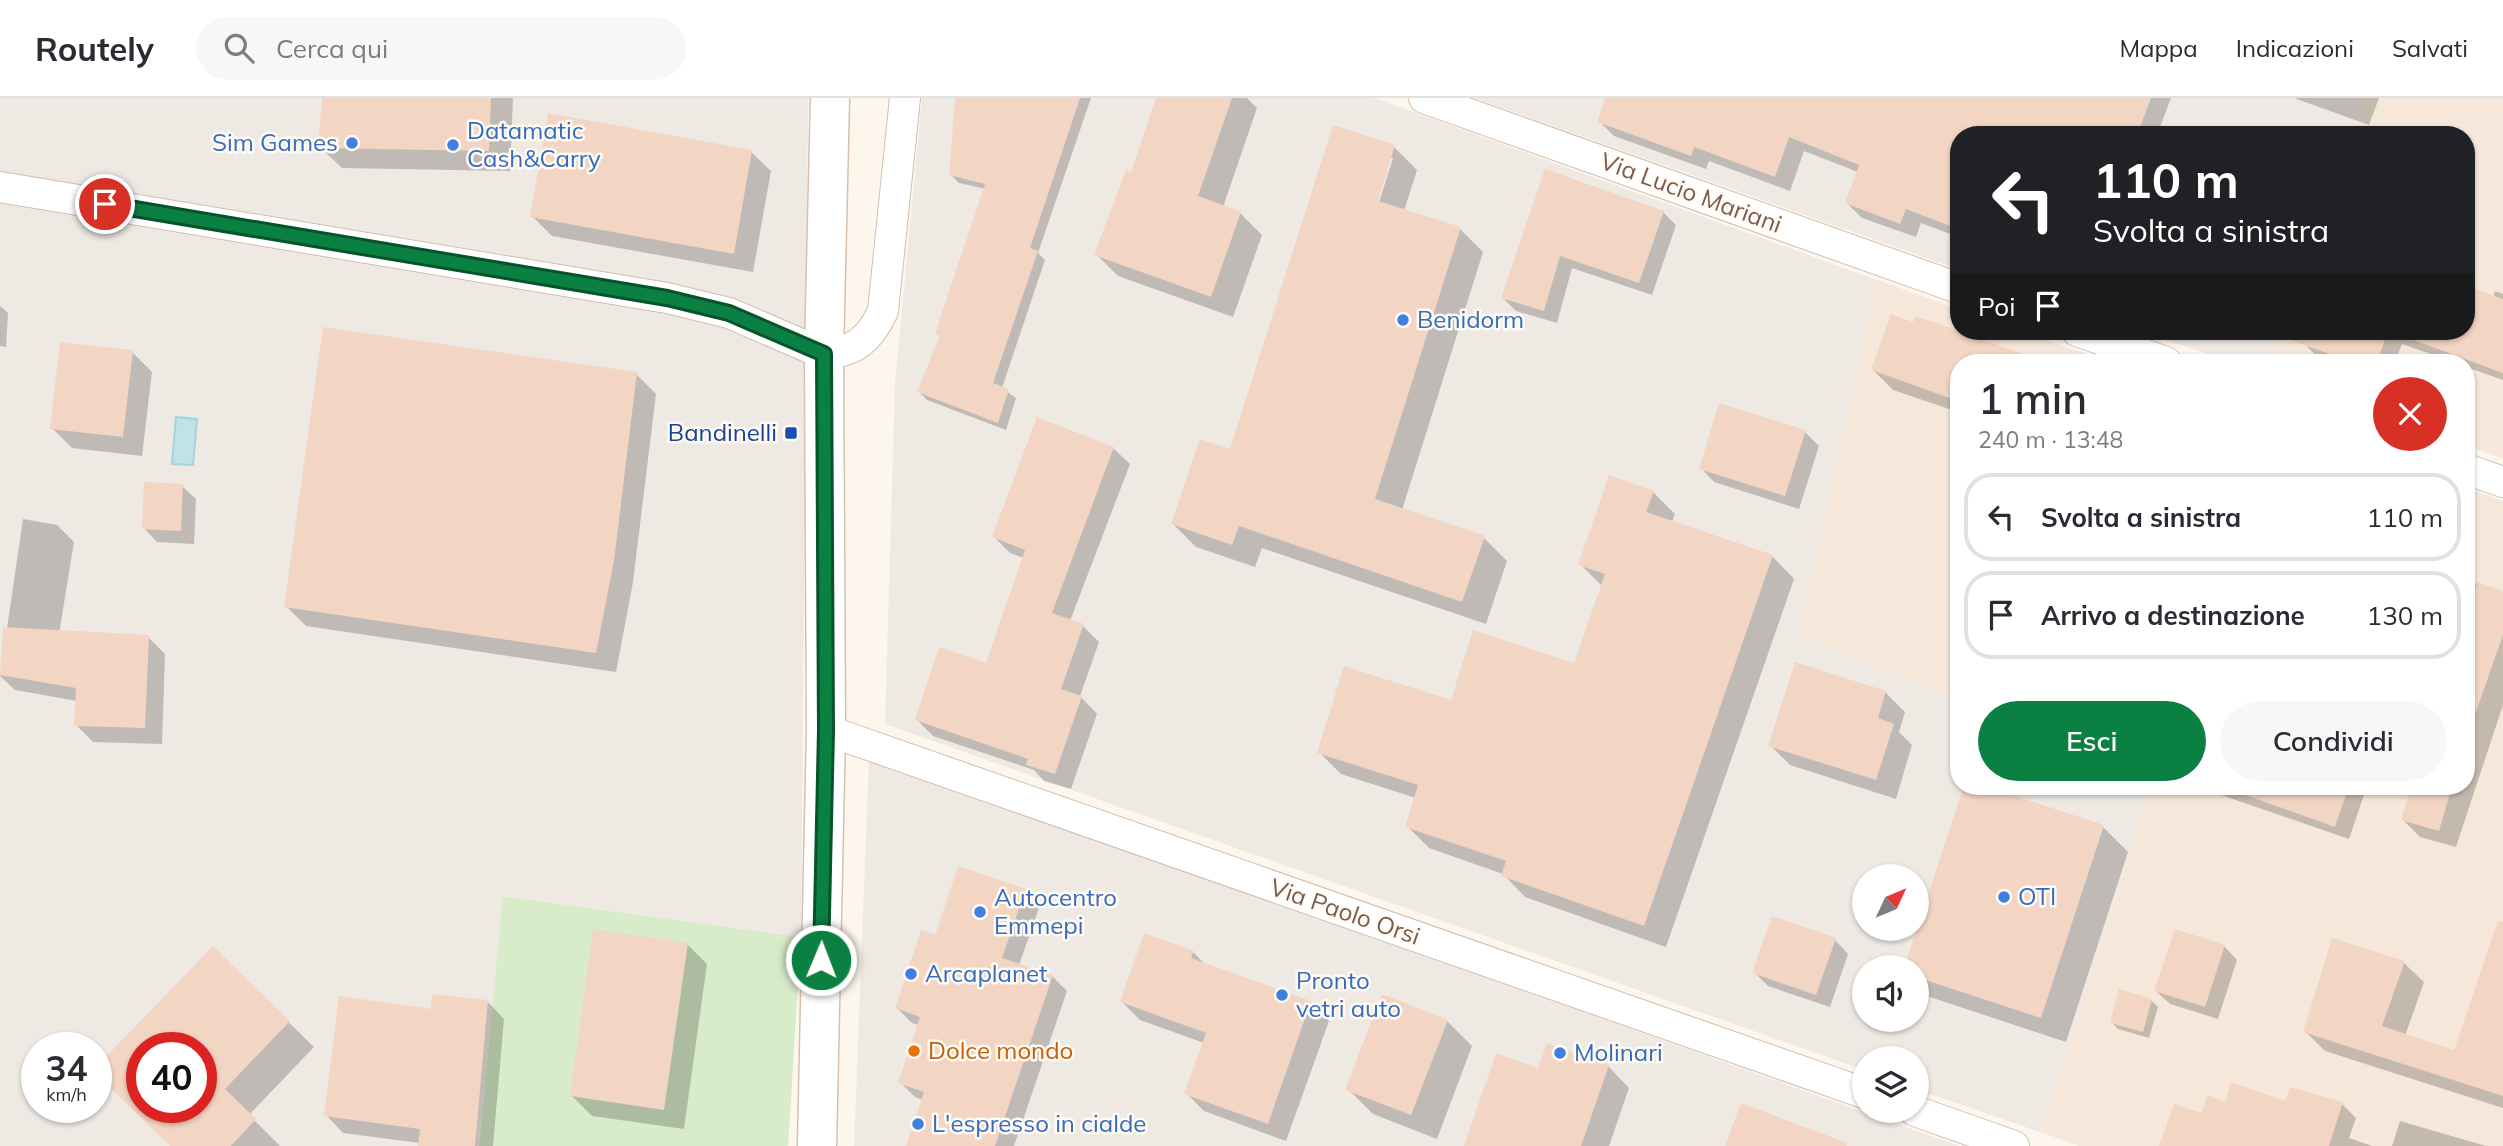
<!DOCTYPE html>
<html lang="it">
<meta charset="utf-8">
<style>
:root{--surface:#fff;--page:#f7f7f7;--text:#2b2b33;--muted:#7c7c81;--line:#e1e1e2;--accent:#0b8043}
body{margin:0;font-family:Mulish,sans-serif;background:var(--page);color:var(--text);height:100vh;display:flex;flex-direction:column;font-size:26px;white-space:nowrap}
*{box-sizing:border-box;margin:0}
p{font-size:23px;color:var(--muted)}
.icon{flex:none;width:38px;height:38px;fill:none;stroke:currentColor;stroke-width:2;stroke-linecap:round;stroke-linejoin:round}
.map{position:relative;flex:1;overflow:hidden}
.panel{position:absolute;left:1950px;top:256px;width:525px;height:441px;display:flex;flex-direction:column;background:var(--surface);border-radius:28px;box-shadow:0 2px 5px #0004}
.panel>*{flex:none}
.top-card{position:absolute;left:1950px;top:28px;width:525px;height:214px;border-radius:28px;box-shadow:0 2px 5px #0004;background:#202124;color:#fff;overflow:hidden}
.needle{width:46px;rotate:46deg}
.tools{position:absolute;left:1852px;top:766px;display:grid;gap:14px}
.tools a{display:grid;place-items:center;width:77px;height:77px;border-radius:50%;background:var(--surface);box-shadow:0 2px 5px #0004;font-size:35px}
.speed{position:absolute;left:21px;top:934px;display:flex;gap:14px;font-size:35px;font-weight:700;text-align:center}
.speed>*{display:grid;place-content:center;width:91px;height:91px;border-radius:50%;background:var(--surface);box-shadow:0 2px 5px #0004;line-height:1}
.speed small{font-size:18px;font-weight:400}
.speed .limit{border:10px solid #d22;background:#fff;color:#111}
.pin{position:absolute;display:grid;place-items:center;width:60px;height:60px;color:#fff;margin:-30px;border:4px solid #fff;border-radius:50%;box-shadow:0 2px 7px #0007}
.me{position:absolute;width:77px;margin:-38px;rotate:1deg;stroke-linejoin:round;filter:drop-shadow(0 0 5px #0008)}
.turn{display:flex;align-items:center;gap:24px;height:147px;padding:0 28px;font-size:32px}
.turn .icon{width:91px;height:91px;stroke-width:2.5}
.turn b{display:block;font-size:49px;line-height:60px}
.then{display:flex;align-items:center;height:66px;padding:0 28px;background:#0003;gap:14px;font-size:26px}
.round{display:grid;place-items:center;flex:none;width:74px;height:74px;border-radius:37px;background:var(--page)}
.summary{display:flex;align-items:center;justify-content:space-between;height:119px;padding:0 28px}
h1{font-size:42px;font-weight:600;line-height:52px}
.action{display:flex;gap:14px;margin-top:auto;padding:14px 28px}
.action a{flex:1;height:80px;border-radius:42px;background:var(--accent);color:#fff;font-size:28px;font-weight:600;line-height:80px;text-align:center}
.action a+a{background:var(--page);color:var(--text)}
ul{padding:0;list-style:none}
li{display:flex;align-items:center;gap:21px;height:88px;margin:0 14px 10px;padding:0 14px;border:4px solid var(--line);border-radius:28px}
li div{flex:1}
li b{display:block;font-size:26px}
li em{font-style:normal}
header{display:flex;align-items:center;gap:42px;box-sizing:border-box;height:98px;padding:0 35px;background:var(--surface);border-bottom:2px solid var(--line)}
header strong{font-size:33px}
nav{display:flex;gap:38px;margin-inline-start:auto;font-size:24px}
.search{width:490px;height:63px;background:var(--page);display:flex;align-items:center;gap:18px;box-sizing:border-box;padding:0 24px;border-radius:38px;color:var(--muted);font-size:26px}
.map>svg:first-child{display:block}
</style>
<header>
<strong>Routely</strong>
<div class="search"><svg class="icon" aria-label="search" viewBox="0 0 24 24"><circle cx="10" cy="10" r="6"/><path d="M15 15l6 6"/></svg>Cerca qui</div>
<nav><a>Mappa</a><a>Indicazioni</a><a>Salvati</a></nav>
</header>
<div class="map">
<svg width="2503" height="1048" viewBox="0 0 2503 1048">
<rect width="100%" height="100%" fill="#fdf6ec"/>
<path fill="#f5e8da" d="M 2360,0 L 2503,0 L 2503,361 L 2466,347 L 2466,264 L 2262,264 L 2274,233 L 2466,233 L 2466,37 L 2346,37 Z
M 1877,182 L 1958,211 L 1958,233 L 2020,233 L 2110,264 L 1958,264 L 1958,589 L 1953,601 L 1798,536 Z
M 2466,390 L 2503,403 L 2503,1048 L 2079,1048 L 2040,1034 L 2152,688 L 2466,688 Z"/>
<path fill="#efe9e4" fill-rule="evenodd" d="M 0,0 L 808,0 L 801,839 L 504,798 L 478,1048 L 0,1048 ZM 37,950 L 96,950 L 96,1010 L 37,1010 ZM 142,950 L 201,950 L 201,1010 L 142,1010 Z
M 922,0 L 1375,0 L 1877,182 L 1798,536 L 1953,601 L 1958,589 L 1958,688 L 2152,688 L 2040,1034 L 1916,991 L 1916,961 L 1864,961 L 1864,972 L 885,626 L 895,286 ZM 1864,779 L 1916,779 L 1916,831 L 1864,831 ZM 1864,870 L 1916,870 L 1916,922 L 1864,922 Z
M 1474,0 L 2360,0 L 2346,37 L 1958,37 L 1958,171 Z
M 2140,233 L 2274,233 L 2262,264 L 2232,264 Z
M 869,659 L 1959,1048 L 854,1048 Z"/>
<path fill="#d8ecc9" d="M 503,798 L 801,839 L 788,1048 L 479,1048 Z"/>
<path fill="#bfe3e8" stroke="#a5d3da" stroke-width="2" d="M 176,319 L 197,321 L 193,367 L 172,366 Z"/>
<path fill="#0003" fill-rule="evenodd" d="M 324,0 L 513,0 L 510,73 L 342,70 L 320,49 Z
M 956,0 L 1091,0 L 1038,155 L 1045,162 L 1002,290 L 1016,300 L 1006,332 L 927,302 L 919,294 L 941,239 L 937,235 L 986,91 L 959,85 L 951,77 Z
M 1158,0 L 1247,0 L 1257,10 L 1223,109 L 1241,116 L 1262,137 L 1233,219 L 1118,178 L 1096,156 L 1132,76 Z
M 1607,0 L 2171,0 L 2157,37 L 1958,37 L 1958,139 L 1921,125 L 1916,139 L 1862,120 L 1847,105 L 1858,74 L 1804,53 L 1790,93 L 1709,63 L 1706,71 L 1614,38 L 1599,23 Z
M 2294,0 L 2379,0 L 2369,27 Z
M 1394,49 L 1417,72 L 1404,113 L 1460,131 L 1483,154 L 1402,412 L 1484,440 L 1507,463 L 1486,526 L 1262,450 L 1255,469 L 1196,449 L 1173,426 L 1231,354 ZM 1389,60 L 1393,60 L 1377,111 L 1373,110 Z
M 751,54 L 771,73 L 753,174 L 552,138 L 532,118 Z
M 1546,73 L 1663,114 L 1676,127 L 1652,197 L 1572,170 L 1557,225 L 1516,213 L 1503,200 Z
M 2466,190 L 2493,200 L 2495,193 L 2503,196 L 2503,282 L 2466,269 L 2466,264 L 2453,264 L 2402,246 L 2395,264 L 2331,264 L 2318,260 L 2305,246 L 2310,233 L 2466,233 Z
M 0,208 L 8,215 L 6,249 L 0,248 Z
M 132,254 L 152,274 L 142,358 L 72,350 L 52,330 Z
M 2002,259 L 2007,264 L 1958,264 L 1958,314 L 1893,292 L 1873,272 Z
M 636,276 L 656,296 L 633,484 L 616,574 L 306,528 L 286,508 Z
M 1805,334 L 1819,348 L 1799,411 L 1714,384 L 1701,370 Z
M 1113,350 L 1130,366 L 1070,523 L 1083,528 L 1099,544 L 1080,598 L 1097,616 L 1071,691 L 1044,683 L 1034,672 L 933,638 L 917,622 L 988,567 L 1024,460 L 1010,455 L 994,439 Z
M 182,388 L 196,401 L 194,446 L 157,444 L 144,430 Z
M 1653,394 L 1675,416 L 1672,424 L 1772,458 L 1794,481 L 1666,849 L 1525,799 L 1503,776 L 1429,750 L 1407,728 L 1416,700 L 1341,676 L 1319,654 L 1452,604 L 1575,567 L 1602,488 L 1580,466 Z
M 23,421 L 57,427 L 74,444 L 59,536 L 148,539 L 165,556 L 162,646 L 93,644 L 76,627 L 77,603 L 15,592 L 0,578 Z
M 2466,483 L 2503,495 L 2503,607 L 2456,749 L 2420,739 L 2403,722 L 2413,688 L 2466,688 Z
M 1885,594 L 1905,614 L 1899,634 L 1912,647 L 1896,701 L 1790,667 L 1770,647 Z
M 1966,688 L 1978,688 L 2103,729 L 2128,754 L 2066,944 L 1930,899 L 1916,886 L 1916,870 L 1906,870 Z
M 2195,688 L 2367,688 L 2349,741 Z
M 1025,792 L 1040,807 L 1019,867 L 1052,878 L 1067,893 L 1014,1048 L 908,1048 L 923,1002 L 915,999 L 900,984 L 919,927 L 912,925 L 897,910 L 936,839 Z
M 2503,838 L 2503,1010 L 2325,953 L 2305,933 L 2404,865 L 2424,884 L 2405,938 L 2455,954 Z
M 1835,842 L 1848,856 L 1830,909 L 1768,888 L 1754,874 Z
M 687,846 L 707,866 L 684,1031 L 592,1018 L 572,998 Z
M 2224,848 L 2237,862 L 2218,921 L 2170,906 L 2156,893 Z
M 213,851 L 314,949 L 249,1017 L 280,1048 L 172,1048 L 96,974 ZM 142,950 L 201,950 L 201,1010 L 142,1010 Z
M 1193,854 L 1206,867 L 1310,904 L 1329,923 L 1286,1043 L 1204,1013 L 1186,995 L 1204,945 L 1140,922 L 1122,904 Z
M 2151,902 L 2158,909 L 2149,940 L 2118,931 L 2112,925 Z
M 487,903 L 504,921 L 493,1048 L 420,1048 L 420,1045 L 343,1035 L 326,1017 L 432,913 Z
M 1447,923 L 1472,948 L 1437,1041 L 1373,1016 L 1348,991 Z
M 1608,968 L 1629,990 L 1609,1048 L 1466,1048 L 1539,972 Z
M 2226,1006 L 2342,1006 L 2356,1020 L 2349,1040 L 2372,1048 L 2161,1048 L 2202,1017 Z
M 2400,1023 L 2486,1048 L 2392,1048 Z"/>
<path fill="#f3d5c3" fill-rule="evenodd" d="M 322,0 L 491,0 L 489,53 L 318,50 Z
M 955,0 L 1080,0 L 1030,150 L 1038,153 L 993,285 L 1009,291 L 998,325 L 917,294 L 940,237 L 935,236 L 985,86 L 949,77 Z
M 1156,0 L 1232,0 L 1198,98 L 1241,114 L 1211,199 L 1094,157 L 1126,72 L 1131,74 Z
M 1605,0 L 2151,0 L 2137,37 L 1958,37 L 1958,131 L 1906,111 L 1900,126 L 1845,105 L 1859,67 L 1789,39 L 1775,79 L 1694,49 L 1691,58 L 1597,24 Z
M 548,15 L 752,52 L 734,156 L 530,119 Z
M 1333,27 L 1395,47 L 1378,103 L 1461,129 L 1375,401 L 1485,438 L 1462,504 L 1239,428 L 1232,447 L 1171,426 L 1200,341 L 1230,351 Z
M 1545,71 L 1664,113 L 1639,185 L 1560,158 L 1544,213 L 1501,200 Z
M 2466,188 L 2503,201 L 2503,275 L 2397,236 L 2398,233 L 2466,233 Z
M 1891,216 L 1913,224 L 1916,218 L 2035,260 L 2034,264 L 1958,264 L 1958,303 L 1871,272 Z
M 323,229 L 637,274 L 614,463 L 596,555 L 284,509 Z
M 2276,233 L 2388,233 L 2377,264 L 2352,264 L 2276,237 Z
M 60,244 L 133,252 L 123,339 L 50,331 Z
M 1719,305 L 1806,332 L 1785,398 L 1699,371 Z
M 1037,319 L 1114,349 L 1052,515 L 1084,526 L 1061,591 L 1082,598 L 1055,676 L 1026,667 L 1028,661 L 915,622 L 939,549 L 986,565 L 1025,452 L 992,439 Z
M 1609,377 L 1654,393 L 1646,414 L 1773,457 L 1644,828 L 1501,778 L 1506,763 L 1405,729 L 1418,687 L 1317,655 L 1344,568 L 1451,602 L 1473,532 L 1574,565 L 1605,476 L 1578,467 Z
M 144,384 L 183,386 L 181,433 L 142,431 Z
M 2477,484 L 2503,493 L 2503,537 L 2470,631 L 2466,630 L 2466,516 Z
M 3,529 L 149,537 L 145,630 L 74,628 L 76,590 L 0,577 Z
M 1795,564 L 1886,593 L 1878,620 L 1894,626 L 1876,682 L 1768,648 Z
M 1964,688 L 1984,688 L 2104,727 L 2041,920 L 1916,879 L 1916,870 L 1904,870 Z
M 2232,688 L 2349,688 L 2335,729 L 2231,692 Z
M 2411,688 L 2452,688 L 2439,733 L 2401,722 Z
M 958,768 L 1026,791 L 1002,860 L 1053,877 L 995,1048 L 906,1048 L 924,994 L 898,985 L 920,919 L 895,910 L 921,832 L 935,837 Z
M 1772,818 L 1836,840 L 1816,897 L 1752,875 Z
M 2498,823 L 2503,824 L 2503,998 L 2303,934 L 2332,840 L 2405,863 L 2382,928 L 2454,952 Z
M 593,831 L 688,845 L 664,1012 L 570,998 Z
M 2175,831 L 2225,847 L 2205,909 L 2154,893 Z
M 1144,835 L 1194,853 L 1191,860 L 1311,903 L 1268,1026 L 1184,996 L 1206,935 L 1120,904 Z
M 213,848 L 290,923 L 225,991 L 256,1021 L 231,1048 L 170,1048 L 96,976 L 96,969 ZM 142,950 L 201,950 L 201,1010 L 142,1010 Z
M 2119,891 L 2152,901 L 2143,934 L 2110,925 Z
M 432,896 L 488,902 L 475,1048 L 418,1048 L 420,1031 L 324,1018 L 339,898 L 431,911 Z
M 1382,896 L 1448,922 L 1411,1017 L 1345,992 Z
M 1547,945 L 1609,967 L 1581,1048 L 1464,1048 L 1496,955 L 1538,970 Z
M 2231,984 L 2285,1003 L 2290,989 L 2343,1004 L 2329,1048 L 2159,1048 L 2174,1006 L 2201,1015 L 2208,997 L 2225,1004 Z
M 1741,1005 L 1847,1045 L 1847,1048 L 1725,1048 Z"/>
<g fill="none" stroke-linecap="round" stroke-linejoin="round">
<defs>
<path id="street" d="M 1424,0 L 1958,190
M 0,89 L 667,200 L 729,215 L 824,256 C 855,254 870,241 883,213 L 905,0
M 2077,233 L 2166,264
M 2466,371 L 2503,384
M 826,632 L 1864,995
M 1915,1013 L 2014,1048"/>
<path id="secondary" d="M 817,1048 L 826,632 L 824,256 L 830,0"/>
</defs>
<use href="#street" stroke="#d1beb0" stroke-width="32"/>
<use href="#secondary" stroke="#d6c0b0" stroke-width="41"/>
<use href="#street" stroke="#fff" stroke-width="30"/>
<use href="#secondary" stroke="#fff" stroke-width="38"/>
</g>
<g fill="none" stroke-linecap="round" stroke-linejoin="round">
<defs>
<path id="route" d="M 105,106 L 667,200 L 729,215 L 824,256 L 826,632 L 821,862"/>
</defs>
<use href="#route" stroke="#07532c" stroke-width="18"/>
<use href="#route" stroke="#0b8043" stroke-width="12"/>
</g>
<g fill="#3f7fe0" stroke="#fffaf3" stroke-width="2.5">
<circle cx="352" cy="45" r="7"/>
<circle cx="453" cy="47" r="7"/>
<circle cx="1403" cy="222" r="7"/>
<circle cx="2004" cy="799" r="7"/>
<circle cx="980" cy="814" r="7"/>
<circle cx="911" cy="876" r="7"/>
<circle cx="1282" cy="897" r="7"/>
<circle cx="1560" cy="955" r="7"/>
<circle cx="918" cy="1026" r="7"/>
</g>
<rect fill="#1a4fb4" stroke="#fffaf3" stroke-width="2.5" x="784" y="328" width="14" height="14" rx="3.5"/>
<circle fill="#e8710a" stroke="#fffaf3" stroke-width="2.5" cx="914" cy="953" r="7"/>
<g text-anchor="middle" stroke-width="5" stroke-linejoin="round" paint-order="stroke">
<g font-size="24" fill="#366cbe" stroke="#fffaf3" text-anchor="start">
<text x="467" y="41">Datamatic<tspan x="467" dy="28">Cash&amp;Carry</tspan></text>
<text x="338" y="53" text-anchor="end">Sim Games</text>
<text x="1417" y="230">Benidorm</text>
<text x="2018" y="807">OTI</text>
<text x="994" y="808">Autocentro<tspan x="994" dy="28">Emmepi</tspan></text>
<text x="925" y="884">Arcaplanet</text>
<text x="1296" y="891">Pronto<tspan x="1296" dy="28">vetri auto</tspan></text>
<text x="1574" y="963">Molinari</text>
<text x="932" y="1034">L'espresso in cialde</text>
</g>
<g font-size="24" fill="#7a5c4d" stroke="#fffaf3">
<text transform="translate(1691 95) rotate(20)" y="8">Via Lucio Mariani</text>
<text transform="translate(1345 814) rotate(19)" y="8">Via Paolo Orsi</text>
</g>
<g font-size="24" fill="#164399" stroke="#fffaf3" text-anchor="end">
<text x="777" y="343">Bandinelli</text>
</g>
<g font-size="24" fill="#c56008" stroke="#fffaf3" text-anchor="start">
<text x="928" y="961">Dolce mondo</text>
</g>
</g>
</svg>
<div class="tools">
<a><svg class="needle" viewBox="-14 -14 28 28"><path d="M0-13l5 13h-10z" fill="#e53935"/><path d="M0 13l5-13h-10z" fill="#7c7c81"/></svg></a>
<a><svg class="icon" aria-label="sound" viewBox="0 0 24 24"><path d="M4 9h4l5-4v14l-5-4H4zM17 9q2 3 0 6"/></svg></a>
<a><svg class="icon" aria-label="layers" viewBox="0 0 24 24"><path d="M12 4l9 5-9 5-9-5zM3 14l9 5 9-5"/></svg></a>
</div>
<div class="speed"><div>34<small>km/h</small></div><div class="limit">40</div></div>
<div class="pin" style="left:105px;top:106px;background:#d93025"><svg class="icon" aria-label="arrive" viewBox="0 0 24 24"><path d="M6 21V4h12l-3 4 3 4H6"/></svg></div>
<svg class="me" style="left:821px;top:862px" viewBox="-20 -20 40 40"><circle r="17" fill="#0b8043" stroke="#fff" stroke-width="3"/><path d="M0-11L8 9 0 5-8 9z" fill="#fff"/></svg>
<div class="top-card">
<div class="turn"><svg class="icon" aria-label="left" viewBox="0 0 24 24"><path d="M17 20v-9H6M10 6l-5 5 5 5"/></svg><div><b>110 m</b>Svolta a sinistra</div></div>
<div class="then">Poi<svg class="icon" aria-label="arrive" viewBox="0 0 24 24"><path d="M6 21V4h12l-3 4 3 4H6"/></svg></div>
</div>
<section class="panel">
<div class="summary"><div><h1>1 min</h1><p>240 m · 13:48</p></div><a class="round" style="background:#d93025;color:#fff"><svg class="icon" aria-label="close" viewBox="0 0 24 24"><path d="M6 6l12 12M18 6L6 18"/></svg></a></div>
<ul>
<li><svg class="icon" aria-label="left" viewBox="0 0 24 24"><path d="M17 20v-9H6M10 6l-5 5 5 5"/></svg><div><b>Svolta a sinistra</b></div><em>110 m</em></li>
<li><svg class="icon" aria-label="arrive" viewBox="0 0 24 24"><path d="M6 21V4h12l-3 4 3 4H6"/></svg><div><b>Arrivo a destinazione</b></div><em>130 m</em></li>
</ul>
<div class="action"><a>Esci</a><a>Condividi</a></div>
</section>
</div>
